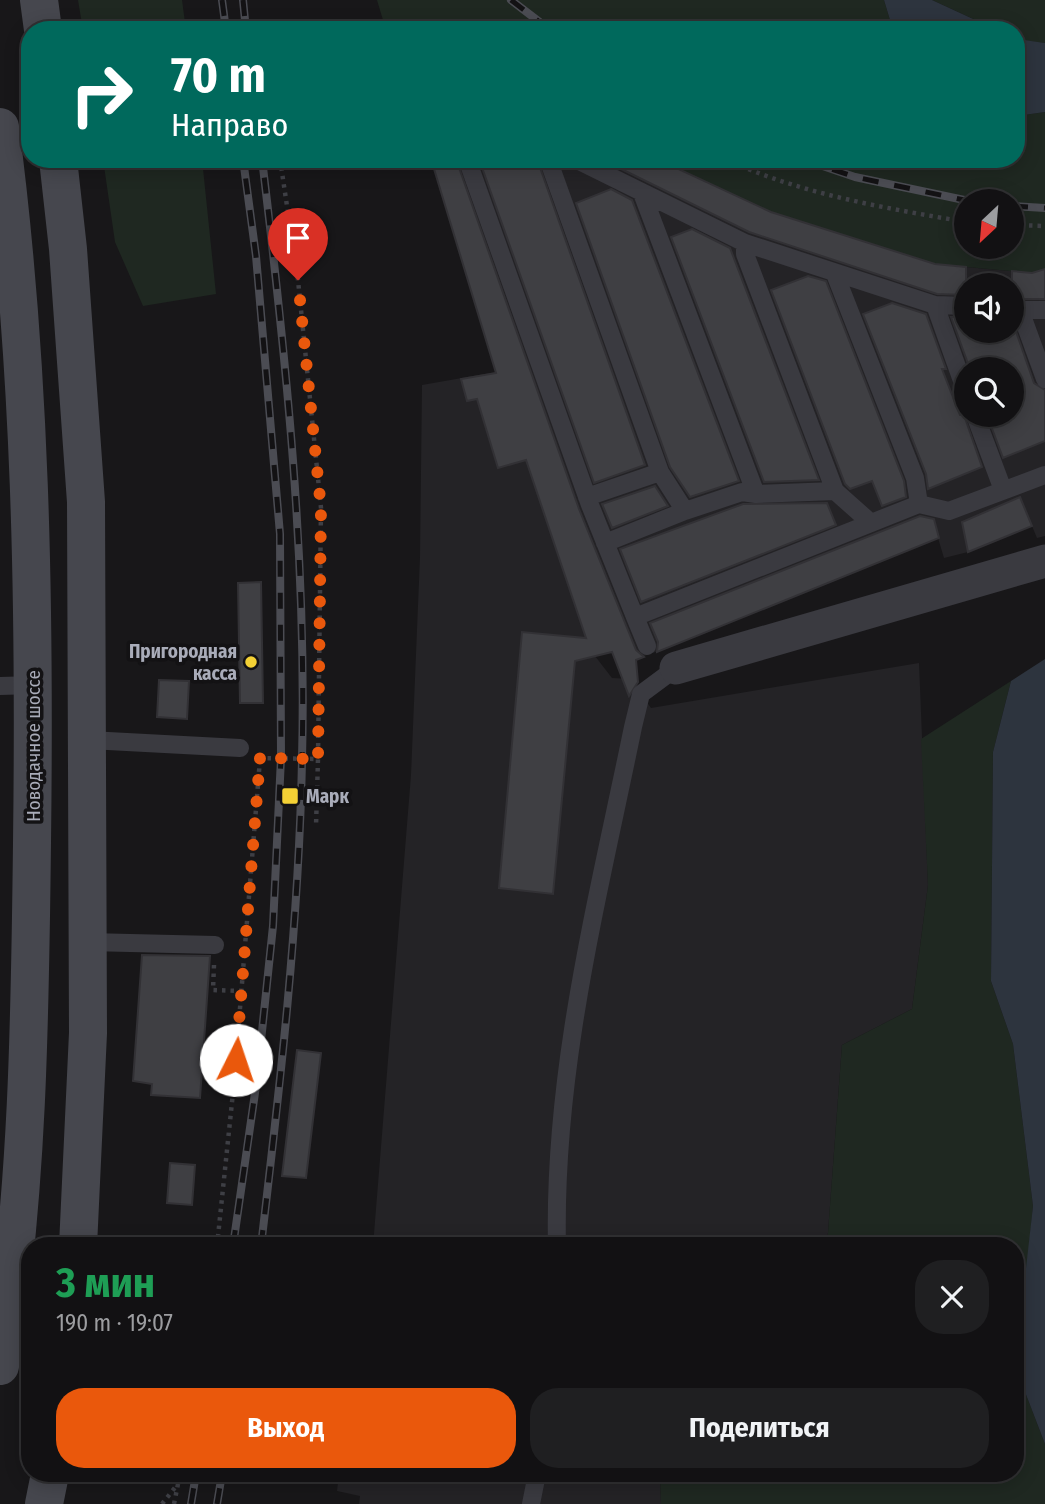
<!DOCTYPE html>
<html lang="ru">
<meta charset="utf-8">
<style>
:root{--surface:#121113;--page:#1f1f21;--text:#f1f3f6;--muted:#9c9da0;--line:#313133;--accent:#ea580c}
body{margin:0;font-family:"Fira Sans Condensed",sans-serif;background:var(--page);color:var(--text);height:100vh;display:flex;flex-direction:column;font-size:26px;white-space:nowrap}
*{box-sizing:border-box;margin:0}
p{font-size:23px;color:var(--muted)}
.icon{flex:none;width:38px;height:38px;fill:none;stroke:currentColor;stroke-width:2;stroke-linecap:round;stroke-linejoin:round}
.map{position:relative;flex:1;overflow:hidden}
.sheet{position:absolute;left:21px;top:1237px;width:1003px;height:245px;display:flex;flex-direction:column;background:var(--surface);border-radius:28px;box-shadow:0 4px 18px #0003,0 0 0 2px var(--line)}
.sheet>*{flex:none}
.banner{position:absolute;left:21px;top:21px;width:1004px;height:147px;border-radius:28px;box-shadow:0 4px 18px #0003,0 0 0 2px var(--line);background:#00695c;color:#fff;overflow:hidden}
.needle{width:46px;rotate:206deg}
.fabs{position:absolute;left:954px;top:189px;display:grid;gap:14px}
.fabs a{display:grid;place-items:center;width:70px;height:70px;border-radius:50%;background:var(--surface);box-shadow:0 4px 18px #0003,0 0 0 2px var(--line);font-size:35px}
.pin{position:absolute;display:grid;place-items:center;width:60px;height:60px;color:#fff;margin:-72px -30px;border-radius:50% 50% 50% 0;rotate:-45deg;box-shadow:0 0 7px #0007}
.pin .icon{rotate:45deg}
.me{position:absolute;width:77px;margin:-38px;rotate:4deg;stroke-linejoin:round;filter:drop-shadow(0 0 5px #0008)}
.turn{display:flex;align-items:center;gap:24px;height:147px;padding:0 35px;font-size:32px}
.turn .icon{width:91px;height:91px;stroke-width:2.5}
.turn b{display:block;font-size:49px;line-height:60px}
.round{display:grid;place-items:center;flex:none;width:74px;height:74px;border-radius:28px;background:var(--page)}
.head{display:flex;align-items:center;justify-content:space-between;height:119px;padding:0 35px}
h1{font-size:42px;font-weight:700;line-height:52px;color:#1e9e55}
.button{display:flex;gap:14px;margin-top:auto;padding:14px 35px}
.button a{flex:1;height:80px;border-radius:28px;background:var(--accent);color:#fff;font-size:28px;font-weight:700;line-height:80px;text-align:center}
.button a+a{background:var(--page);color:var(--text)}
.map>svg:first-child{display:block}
</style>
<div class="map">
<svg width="1045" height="1504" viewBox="0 0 1045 1504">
<rect width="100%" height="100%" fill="#181719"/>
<path fill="#242326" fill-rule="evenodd" d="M 431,159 L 657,159 L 771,212 L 935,264 L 1032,273 L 1045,269 L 1045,536 L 1037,538 L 1032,526 L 968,552 L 944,558 L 938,538 L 658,651 L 636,659 L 612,652 L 595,656 L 612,678 L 630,679 L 651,708 L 919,663 L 928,885 L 912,1009 L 842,1045 L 827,1246 L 373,1246 L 411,775 L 420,557 L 422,385 L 496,372 ZM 966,285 L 1012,285 L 1012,331 L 966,331 ZM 966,369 L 1012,369 L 1012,415 L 966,415 Z
M 339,1474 L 660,1474 L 661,1504 L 359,1504 L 360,1496 L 337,1491 Z"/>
<path fill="#1f2821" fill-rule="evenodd" d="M 78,0 L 182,0 L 186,30 L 83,30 Z
M 377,0 L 884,0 L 893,30 L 386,30 Z
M 932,0 L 1045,0 L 1045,43 L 1019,40 L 1017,30 L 997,30 Z
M 1045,112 L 1045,269 L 1032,273 L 935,264 L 771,212 L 657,159 L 1017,159 L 1017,116 ZM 966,201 L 1012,201 L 1012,247 L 966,247 Z
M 103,159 L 202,159 L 216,294 L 143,306 L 115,242 Z
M 1011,681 L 993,752 L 991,981 L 1013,1044 L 1033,1206 L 1022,1320 L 1015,1354 L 1015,1246 L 827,1246 L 842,1045 L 912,1009 L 928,885 L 921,739 Z
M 1015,1366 L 1045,1444 L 1045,1504 L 661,1504 L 660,1474 L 1015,1474 Z"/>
<path fill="#2d343e" d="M 884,0 L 932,0 L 997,30 L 893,30 Z
M 1017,39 L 1045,43 L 1045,112 L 1017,116 Z
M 1045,659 L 1045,1444 L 1015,1366 L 1033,1206 L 1013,1044 L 991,981 L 993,752 L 1011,681 Z"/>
<path fill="#3f3f43" stroke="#323135" stroke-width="2" d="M 431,159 L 456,159 L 579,509 L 636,650 L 644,657 L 636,660 L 638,682 L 629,696 L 612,652 L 575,661 L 553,894 L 499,888 L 522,632 L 586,638 L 526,460 L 498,468 L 477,399 L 467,401 L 461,379 L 496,373 Z
M 479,159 L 537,159 L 645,465 L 594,483 Z
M 601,159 L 657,159 L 771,212 L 935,264 L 966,267 L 966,295 L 937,294 L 749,232 Z
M 611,189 L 632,200 L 739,481 L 690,497 L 670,467 L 576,203 Z
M 692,229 L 730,248 L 819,480 L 764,482 L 671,237 Z
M 1045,269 L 1045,299 L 1020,299 L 1012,303 L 1012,271 L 1032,273 Z
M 808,276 L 826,281 L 904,481 L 906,497 L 882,506 L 872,481 L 850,489 L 845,484 L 771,290 Z
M 892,303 L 926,314 L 946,369 L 942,369 L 960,415 L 964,415 L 982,467 L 928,489 L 926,474 L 863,314 Z
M 951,317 L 966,317 L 966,331 L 1012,331 L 1012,320 L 1034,383 L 1045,390 L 1045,441 L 1003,458 L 987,415 L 1012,415 L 1012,369 L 970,369 Z
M 655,486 L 668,506 L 612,528 L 602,504 Z
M 1020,497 L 1032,526 L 968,552 L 962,522 Z
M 827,503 L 836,525 L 641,602 L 620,549 L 743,504 Z
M 920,516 L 934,519 L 939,538 L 657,652 L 658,642 L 650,623 Z
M 261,582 L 263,703 L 240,703 L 238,583 Z
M 159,680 L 189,681 L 187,719 L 157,717 Z
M 142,955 L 210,956 L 200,1098 L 151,1095 L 152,1084 L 133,1081 Z
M 297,1050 L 321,1053 L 306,1178 L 282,1176 Z
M 170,1163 L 195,1165 L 192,1205 L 167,1203 Z"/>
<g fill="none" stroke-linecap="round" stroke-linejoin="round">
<path stroke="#3e3f45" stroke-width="4.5" stroke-dasharray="3.5 5" stroke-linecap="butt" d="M 280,159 L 298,280 L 321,508 L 318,759
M 725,159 C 800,194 885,208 966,222
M 1012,225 L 1045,226
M 259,758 L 318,759 L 316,826
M 214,965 L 213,990 L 241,991
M 217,1246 L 234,1083 L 260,759
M 162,1504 L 177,1485
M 174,1504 L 180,1474"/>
<path stroke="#3a3a40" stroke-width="18" d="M 467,159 L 590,505 L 635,617
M 548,159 L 660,472 L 685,511 L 605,543
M 575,159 L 745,243 L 935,305 L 966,306
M 642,193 L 756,494 L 835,491 L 745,254 L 745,243
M 835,274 L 915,478 L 919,504
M 935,305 L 966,392
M 1045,310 L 1020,310 L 1045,379
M 975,415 L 1003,490
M 835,491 L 871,523
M 587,497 L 660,472
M 685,511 L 742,492 L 756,494
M 647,646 L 635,617 L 919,504 L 949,511 L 1045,475
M 0,686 L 34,685
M 89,740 L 240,748
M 88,942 L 215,945
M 557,1246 C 553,1070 598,898 633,727 L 641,694 L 676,668
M 531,1504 L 537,1474"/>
<path stroke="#3a3a40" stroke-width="33" d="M 676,668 L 1045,561"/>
<path stroke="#46474e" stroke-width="38" d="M 39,0 L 43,30
M 0,127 C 31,364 35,604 32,843 C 30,1017 28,1193 0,1366
M 58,159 L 68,249 L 86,502 L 88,1033 L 78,1246
M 44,1504 L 50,1474"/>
<defs>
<path id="rail" d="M 222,0 L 226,30
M 243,0 L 246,30
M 511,0 L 550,30
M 802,159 L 855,177 L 969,201
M 1012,206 L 1045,208
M 233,1246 L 257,1079 L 273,926 L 281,758 L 280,534 L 256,256 L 243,159
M 261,1246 C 280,1085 299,923 302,760 C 307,560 286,358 262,159
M 191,1504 L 196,1474
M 217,1504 L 222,1474"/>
</defs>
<use href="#rail" stroke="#4b4c53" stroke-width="8"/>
<use href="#rail" stroke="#131214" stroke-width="5" stroke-dasharray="16" stroke-linecap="butt"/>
</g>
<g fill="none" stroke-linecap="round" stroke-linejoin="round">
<path stroke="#ea580c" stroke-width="12" stroke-dasharray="0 21.6" d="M 236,1060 L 260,758 L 318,759 L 321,508 L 298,280"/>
</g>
<g fill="#f4d135" stroke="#131214" stroke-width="2.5">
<circle cx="251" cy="662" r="7"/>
<rect x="281" y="787" width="18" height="18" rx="3.5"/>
</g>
<g text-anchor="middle" stroke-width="7" stroke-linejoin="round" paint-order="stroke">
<g font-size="19" font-weight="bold" fill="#a9acb9" stroke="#131214" text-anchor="end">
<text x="237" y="658">Пригородная<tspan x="237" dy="22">касса</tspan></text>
<text x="306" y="803" text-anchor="start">Марк</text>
</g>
<g font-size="19" fill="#a9acb9" stroke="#131214">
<text transform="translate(33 746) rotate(-90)" y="7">Новодачное шоссе</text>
</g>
</g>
</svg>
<div class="fabs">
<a><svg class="needle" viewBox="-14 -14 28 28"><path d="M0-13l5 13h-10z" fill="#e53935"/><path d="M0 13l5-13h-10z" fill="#9c9da0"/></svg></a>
<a><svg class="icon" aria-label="sound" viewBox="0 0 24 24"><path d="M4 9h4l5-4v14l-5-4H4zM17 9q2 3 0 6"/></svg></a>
<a><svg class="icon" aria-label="search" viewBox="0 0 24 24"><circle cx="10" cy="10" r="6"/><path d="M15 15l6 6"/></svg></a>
</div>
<div class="pin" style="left:298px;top:280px;background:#d93025"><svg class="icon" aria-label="arrive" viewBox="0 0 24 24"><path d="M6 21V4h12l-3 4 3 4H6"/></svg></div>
<svg class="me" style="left:236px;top:1060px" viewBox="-20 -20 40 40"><circle r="19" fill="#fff"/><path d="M0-13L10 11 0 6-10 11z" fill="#ea580c"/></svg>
<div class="banner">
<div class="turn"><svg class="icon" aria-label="right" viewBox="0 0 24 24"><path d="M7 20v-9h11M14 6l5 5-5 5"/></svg><div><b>70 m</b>Направо</div></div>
</div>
<section class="sheet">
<div class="head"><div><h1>3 мин</h1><p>190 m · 19:07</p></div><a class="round"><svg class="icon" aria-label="close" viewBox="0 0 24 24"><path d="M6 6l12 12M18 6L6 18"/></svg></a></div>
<div class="button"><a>Выход</a><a>Поделиться</a></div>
</section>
</div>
